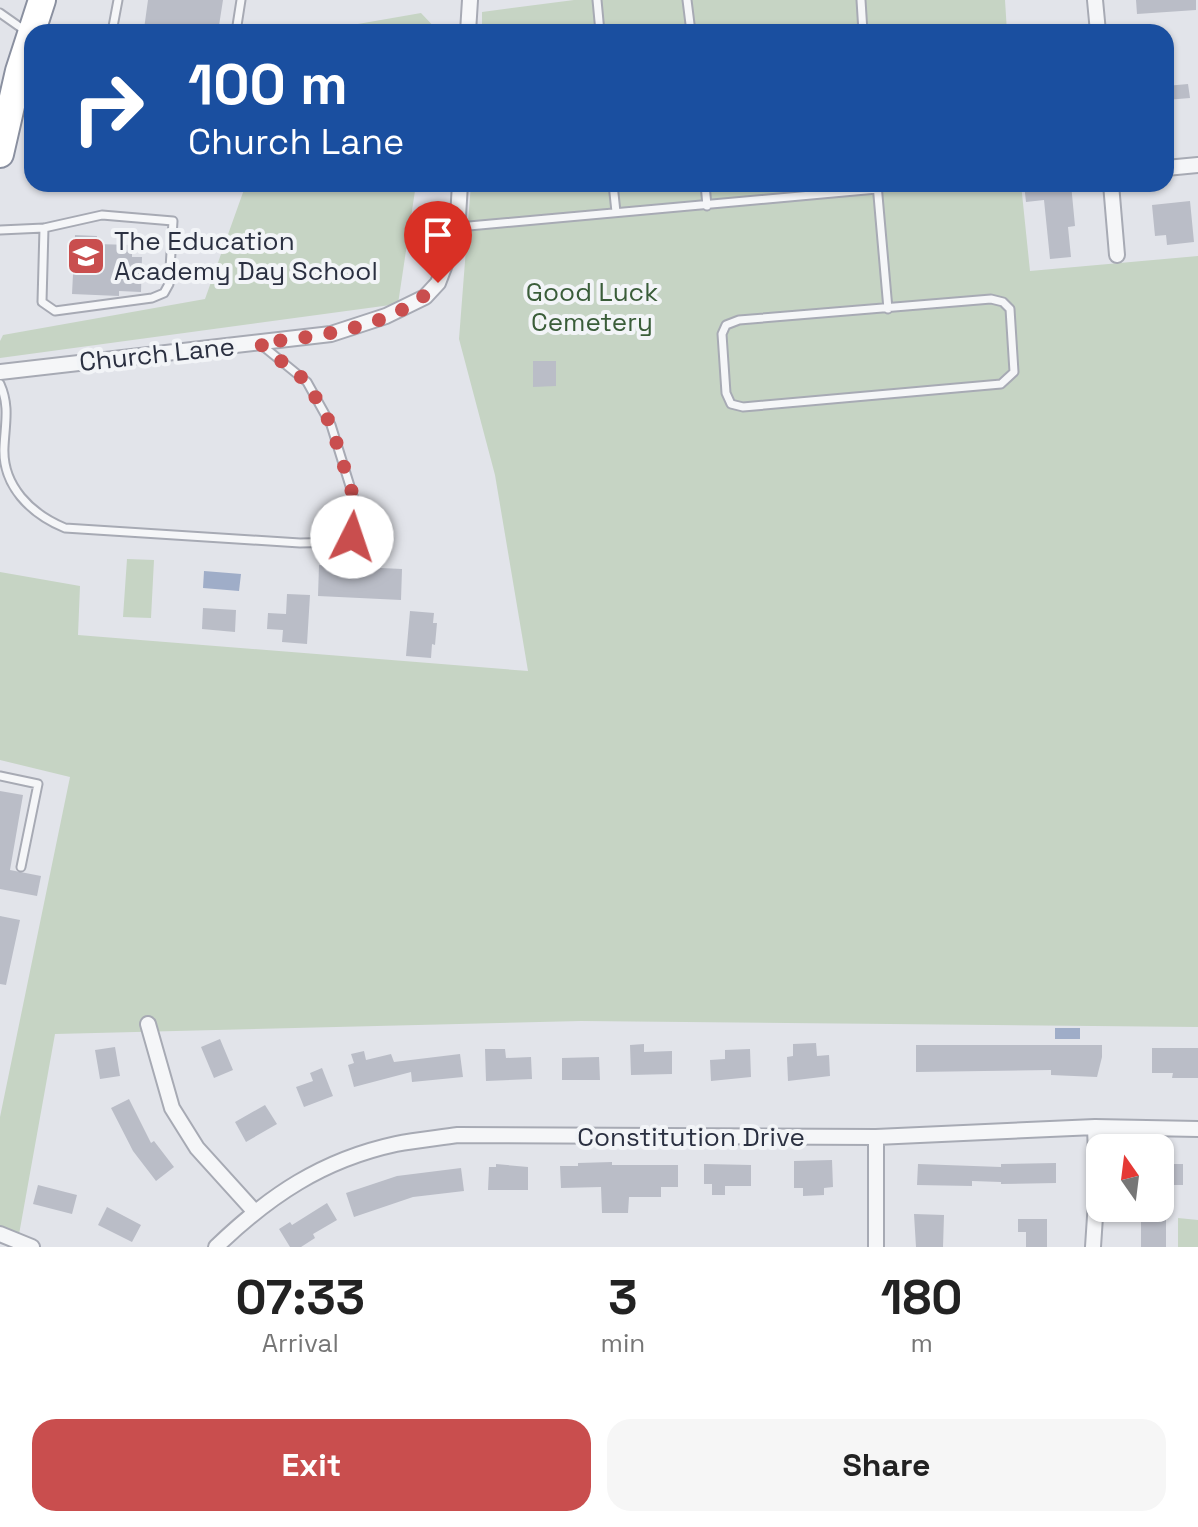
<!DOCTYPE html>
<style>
:root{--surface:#fff;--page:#f6f6f6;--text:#222;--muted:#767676;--accent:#c94e4e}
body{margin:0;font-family:"Space Grotesk",sans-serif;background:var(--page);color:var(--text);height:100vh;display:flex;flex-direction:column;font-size:30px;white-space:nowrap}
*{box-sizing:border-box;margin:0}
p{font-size:26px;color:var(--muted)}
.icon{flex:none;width:44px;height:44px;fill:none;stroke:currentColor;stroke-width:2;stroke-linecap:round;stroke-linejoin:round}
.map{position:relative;height:1247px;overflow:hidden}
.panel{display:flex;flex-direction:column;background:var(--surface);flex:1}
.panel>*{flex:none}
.banner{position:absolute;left:24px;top:24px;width:1150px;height:168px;border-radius:24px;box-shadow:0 2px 6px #0004;background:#1a4fa0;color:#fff;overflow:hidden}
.needle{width:52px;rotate:346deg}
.controls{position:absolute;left:1086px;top:1134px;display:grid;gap:16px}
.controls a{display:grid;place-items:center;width:88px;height:88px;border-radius:16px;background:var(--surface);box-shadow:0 2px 6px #0004;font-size:40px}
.pin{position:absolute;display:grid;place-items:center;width:68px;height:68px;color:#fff;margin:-82px -34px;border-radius:50% 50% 50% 0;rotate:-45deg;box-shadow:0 0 8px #0007}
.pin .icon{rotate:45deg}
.me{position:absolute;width:88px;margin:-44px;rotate:4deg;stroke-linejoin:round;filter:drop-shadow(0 0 6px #0008)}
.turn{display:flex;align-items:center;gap:28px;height:168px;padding:0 32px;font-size:36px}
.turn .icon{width:104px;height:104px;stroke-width:2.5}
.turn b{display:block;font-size:56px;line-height:68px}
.eta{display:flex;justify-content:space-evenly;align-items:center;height:136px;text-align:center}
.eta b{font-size:48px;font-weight:800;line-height:56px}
.cta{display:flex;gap:16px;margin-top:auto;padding:16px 32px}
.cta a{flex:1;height:92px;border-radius:24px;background:var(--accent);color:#fff;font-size:32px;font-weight:800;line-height:92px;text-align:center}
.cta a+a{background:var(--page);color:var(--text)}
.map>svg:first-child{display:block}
</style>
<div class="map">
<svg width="1198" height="1247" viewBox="0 0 1198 1247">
<rect width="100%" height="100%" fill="#e2e4ea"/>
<path fill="#c6d4c4" d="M 574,0 L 1005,0 L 1007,32 L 482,32 L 482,12 Z
M 421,13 L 439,32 L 312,32 Z
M 246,184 L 416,184 L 398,304 L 0,358 L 0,341 L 3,335 L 205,299 Z
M 471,184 L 1021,184 L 1030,271 L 1198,256 L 1198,1027 L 581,1021 L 55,1034 L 18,1240 L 0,1235 L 0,1117 L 70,777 L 0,760 L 0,572 L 80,586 L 78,635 L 528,671 L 495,475 L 459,339 Z
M 127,559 L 154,560 L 151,618 L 123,617 Z
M 1178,1218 L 1198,1220 L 1198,1247 L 1178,1247 Z"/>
<path fill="#9fadc8" d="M 204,571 L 241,574 L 239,591 L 203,588 Z
M 1055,1028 L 1080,1028 L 1080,1039 L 1055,1039 Z"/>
<path fill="#babdc7" d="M 148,0 L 223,0 L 218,32 L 163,32 L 144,29 Z
M 1136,0 L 1196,0 L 1196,10 L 1137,14 Z
M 1188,84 L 1190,98 L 1166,100 L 1166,86 Z
M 1024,184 L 1071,184 L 1075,226 L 1068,227 L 1071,257 L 1050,259 L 1044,200 L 1026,202 Z
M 1190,201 L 1194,242 L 1167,245 L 1166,235 L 1155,236 L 1152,205 Z
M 75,235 L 97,236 L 96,244 L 132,245 L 132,257 L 142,257 L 141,292 L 119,291 L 119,296 L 72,294 Z
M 533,361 L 556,361 L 556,386 L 533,387 Z
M 319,565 L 402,569 L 401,600 L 318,596 Z
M 287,594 L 310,595 L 307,644 L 282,642 L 283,630 L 267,629 L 268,613 L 286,614 Z
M 203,608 L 236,610 L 235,632 L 202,629 Z
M 410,611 L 434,613 L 433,623 L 437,623 L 435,645 L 432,644 L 431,658 L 406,656 Z
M 0,791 L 23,795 L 10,870 L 41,876 L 37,896 L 0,889 Z
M 0,916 L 20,920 L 6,985 L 0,984 Z
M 220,1039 L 233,1070 L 214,1078 L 201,1047 Z
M 816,1043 L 817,1056 L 829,1055 L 830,1076 L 788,1081 L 787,1057 L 793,1056 L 793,1044 Z
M 644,1044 L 644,1052 L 672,1051 L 672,1074 L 631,1075 L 630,1045 Z
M 916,1045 L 1102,1045 L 1102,1057 L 1097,1077 L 1051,1075 L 1051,1070 L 916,1072 Z
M 115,1047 L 120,1076 L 100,1079 L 95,1050 Z
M 1152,1048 L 1198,1048 L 1198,1078 L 1172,1078 L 1173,1073 L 1152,1073 Z
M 485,1049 L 505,1049 L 506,1058 L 531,1057 L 532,1079 L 486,1081 Z
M 750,1049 L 751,1077 L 711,1081 L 710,1060 L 725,1059 L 725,1050 Z
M 364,1051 L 366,1060 L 391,1054 L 394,1062 L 460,1054 L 463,1077 L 412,1082 L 411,1072 L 354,1087 L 348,1065 L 354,1063 L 351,1054 Z
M 599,1057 L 600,1080 L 562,1080 L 562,1058 Z
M 322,1068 L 333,1096 L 304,1107 L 296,1087 L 313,1081 L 310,1073 Z
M 129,1099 L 151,1143 L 154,1141 L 174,1167 L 156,1181 L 133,1151 L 111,1108 Z
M 265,1105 L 277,1124 L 246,1142 L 235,1122 Z
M 832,1160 L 833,1187 L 824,1188 L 824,1195 L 803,1196 L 803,1188 L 794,1188 L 794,1161 Z
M 612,1162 L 612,1165 L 678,1165 L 678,1187 L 661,1187 L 661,1197 L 629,1197 L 628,1213 L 602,1213 L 601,1187 L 561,1188 L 560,1166 L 578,1166 L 578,1163 Z
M 1056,1163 L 1056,1183 L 1001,1184 L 1001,1182 L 972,1181 L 972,1186 L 917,1185 L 918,1164 L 1001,1167 L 1001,1164 Z
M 496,1164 L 528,1167 L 528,1190 L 488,1190 L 489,1167 L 496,1167 Z
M 704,1164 L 751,1165 L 751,1186 L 725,1186 L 725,1195 L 712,1195 L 712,1184 L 704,1184 Z
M 1160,1164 L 1183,1164 L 1183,1185 L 1160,1185 Z
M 461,1168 L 464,1191 L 413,1197 L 354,1217 L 346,1193 L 397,1176 Z
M 38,1185 L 77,1195 L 72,1214 L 33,1204 Z
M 327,1203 L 337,1220 L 313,1234 L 315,1238 L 301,1247 L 290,1247 L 279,1229 L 290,1222 L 292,1225 Z
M 107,1207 L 141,1225 L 132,1242 L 98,1225 Z
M 914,1214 L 944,1215 L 943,1247 L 916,1247 Z
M 1141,1216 L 1166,1216 L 1166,1247 L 1141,1247 Z
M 1018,1219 L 1047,1219 L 1047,1247 L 1026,1247 L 1026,1232 L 1018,1232 Z"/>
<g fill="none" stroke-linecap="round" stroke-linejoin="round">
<defs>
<path id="lane" d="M 597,0 L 600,32
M 687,0 L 691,32
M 861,0 L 863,32
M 0,13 L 27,32
M 112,32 L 118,0
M 236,32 L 241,0
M 613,184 L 616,212
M 705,184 L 707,206
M 877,184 L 888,309
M 458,227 L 877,189
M 0,230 L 44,228 L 102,215 L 173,221 L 169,284 L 164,293 L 152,298 L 55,311 L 42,302 L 44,228
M 991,299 L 1003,302 L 1010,309 L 1014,372 L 1001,384 L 743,407 L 731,404 L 726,393 L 722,334 L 726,325 L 739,320 Z
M 0,384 C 10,406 5,424 4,447 C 2,486 31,514 65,528 L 300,543 L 345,542 L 360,528 L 359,515 L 331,425 L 307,382 L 259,343
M 0,776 L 38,784 L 21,867"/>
<path id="street" d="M 1095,0 L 1098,32
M 468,32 L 470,0
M 1166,168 L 1198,165
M 1111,184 L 1117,255
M 0,372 L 331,334 L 386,316 L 425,297 L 438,283 L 457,233 L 460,184
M 148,1024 L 172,1108 L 197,1148 L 254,1211
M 0,1234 L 32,1247
M 216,1247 C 269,1196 322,1160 396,1144 C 416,1140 438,1138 458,1135 L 876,1137 L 1095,1127 L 1198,1129
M 876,1247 L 876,1137
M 1093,1247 L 1097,1186 L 1095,1127"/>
<path id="highway" d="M 0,154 L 19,71 L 42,0"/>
</defs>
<use href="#lane" stroke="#a7aab4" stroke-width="11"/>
<use href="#street" stroke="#a7aab4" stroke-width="18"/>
<use href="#highway" stroke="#8a90a0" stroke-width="30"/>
<use href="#lane" stroke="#f5f6f8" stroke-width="7"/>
<use href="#street" stroke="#f5f6f8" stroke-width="14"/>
<use href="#highway" stroke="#fff" stroke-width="26"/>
</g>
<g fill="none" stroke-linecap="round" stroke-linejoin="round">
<path stroke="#c94e4e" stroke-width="14" stroke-dasharray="0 25.2" d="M 352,537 L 360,528 L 359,515 L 331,425 L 307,382 L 259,343 C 318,336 395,329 438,283"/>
</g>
<defs>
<symbol id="school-square" viewBox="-11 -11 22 22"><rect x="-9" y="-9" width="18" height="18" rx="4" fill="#c94e4e" stroke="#f2f4f7"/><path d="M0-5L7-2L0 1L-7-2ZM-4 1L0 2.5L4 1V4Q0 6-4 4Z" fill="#fff"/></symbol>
</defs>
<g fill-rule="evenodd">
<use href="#school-square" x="64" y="234" width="44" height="44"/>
</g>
<g text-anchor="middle" stroke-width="8" stroke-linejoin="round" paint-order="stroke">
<g font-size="26" fill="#2b3041" stroke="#f2f4f7" text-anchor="start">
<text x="114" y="250">The Education<tspan x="114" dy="30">Academy Day School</tspan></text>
</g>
<g font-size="26" fill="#3a5d39" stroke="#f2f4f7">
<text x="592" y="301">Good Luck<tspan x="592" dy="30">Cemetery</tspan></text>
</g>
<g font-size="26" fill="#2b3041" stroke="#f2f4f7">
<text transform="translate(157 354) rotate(-6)" y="9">Church Lane</text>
<text x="691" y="1146">Constitution Drive</text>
</g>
</g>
</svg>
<div class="controls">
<a><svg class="needle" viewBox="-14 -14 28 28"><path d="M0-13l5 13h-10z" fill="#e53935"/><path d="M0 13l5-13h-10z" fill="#767676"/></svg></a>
</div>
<div class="pin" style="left:438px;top:283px;background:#d93025"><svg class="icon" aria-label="arrive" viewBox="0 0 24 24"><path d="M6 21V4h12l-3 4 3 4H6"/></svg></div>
<svg class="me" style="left:352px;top:537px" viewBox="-20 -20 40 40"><circle r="19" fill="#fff"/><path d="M0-13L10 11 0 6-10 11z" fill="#c94e4e"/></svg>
<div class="banner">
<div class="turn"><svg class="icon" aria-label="right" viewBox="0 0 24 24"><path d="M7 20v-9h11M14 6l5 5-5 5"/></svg><div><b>100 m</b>Church Lane</div></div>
</div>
</div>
<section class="panel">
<div class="eta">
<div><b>07:33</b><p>Arrival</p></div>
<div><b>3</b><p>min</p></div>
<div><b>180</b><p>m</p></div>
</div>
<div class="cta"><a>Exit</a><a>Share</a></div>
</section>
